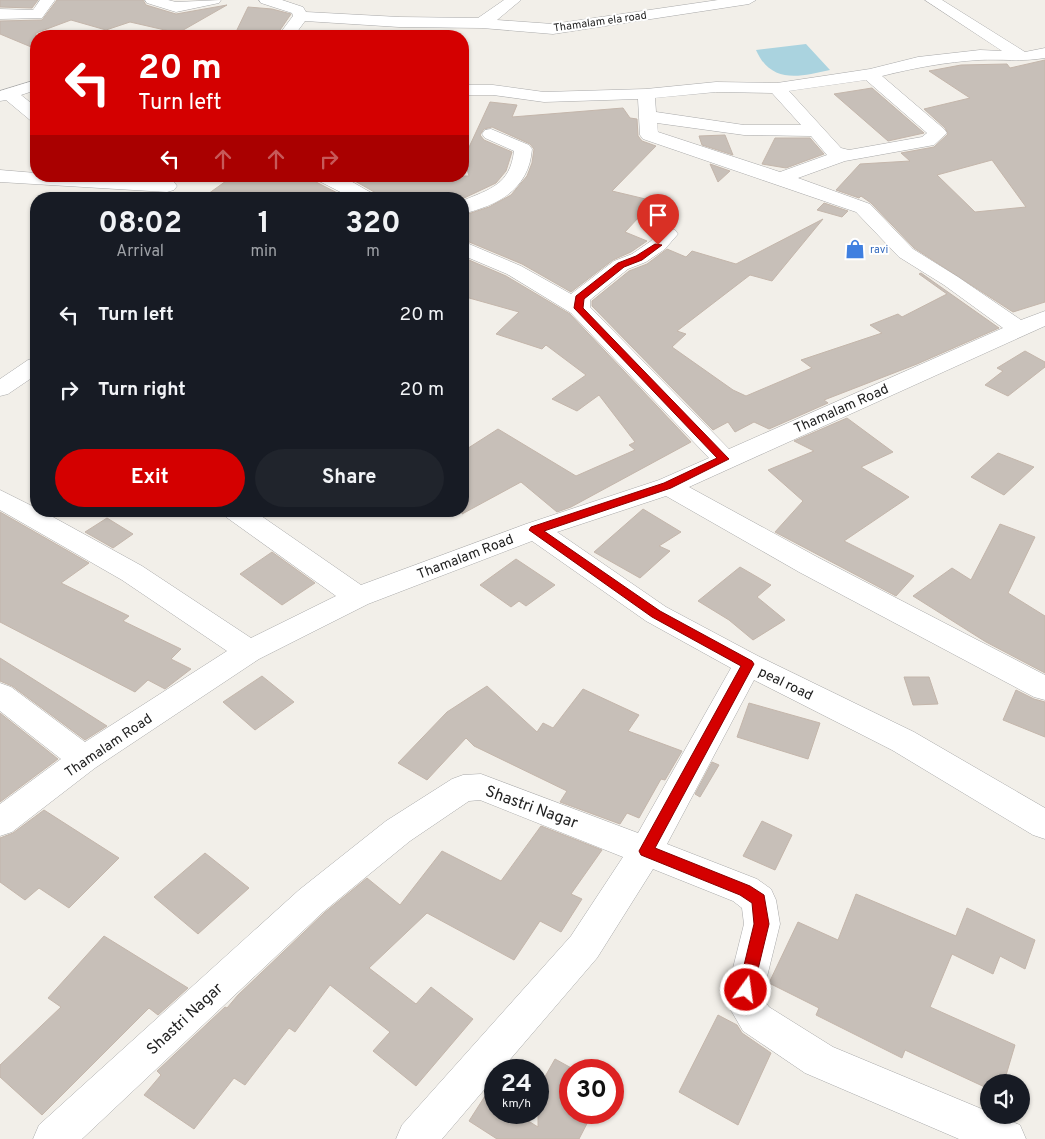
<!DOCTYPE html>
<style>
:root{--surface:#171b24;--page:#20242c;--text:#f1f3f6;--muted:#9ea1a6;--accent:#d40000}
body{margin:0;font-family:Overpass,sans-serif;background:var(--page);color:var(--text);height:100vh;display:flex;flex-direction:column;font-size:19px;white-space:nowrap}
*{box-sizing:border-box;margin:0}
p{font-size:16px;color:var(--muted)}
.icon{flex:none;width:28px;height:28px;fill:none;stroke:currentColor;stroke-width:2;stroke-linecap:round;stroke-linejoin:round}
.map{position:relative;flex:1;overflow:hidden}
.drawer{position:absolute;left:30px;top:192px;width:439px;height:325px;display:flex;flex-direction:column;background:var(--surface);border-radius:20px;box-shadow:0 1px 4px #0004}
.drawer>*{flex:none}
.banner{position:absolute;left:30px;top:30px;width:439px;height:152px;border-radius:20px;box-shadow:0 1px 4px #0004;background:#d40000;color:#fff;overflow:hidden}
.fabs{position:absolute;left:980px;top:1074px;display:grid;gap:10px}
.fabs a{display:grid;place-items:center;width:50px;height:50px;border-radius:50%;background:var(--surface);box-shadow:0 1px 4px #0004;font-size:25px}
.speed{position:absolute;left:484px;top:1059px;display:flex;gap:10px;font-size:25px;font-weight:700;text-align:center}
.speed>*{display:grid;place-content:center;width:65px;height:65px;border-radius:50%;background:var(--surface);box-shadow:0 1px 4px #0004;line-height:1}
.speed small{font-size:12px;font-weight:400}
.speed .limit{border:8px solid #d22;background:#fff;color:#111}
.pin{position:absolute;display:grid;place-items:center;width:42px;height:42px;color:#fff;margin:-51px -21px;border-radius:50% 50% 50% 0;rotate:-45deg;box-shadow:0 0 5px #0007}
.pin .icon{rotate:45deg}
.me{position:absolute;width:55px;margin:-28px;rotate:14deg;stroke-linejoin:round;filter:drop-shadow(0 0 4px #0008)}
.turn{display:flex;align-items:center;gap:18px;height:105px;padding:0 25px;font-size:22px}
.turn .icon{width:65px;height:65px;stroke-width:2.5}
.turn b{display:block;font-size:35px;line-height:42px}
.lanes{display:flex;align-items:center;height:48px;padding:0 25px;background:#0003;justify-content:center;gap:25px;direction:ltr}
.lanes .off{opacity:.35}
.eta{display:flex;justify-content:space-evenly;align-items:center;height:85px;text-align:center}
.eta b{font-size:30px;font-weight:700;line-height:35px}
.cta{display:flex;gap:10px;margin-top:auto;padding:10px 25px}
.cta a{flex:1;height:58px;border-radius:30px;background:var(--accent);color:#fff;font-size:20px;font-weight:700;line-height:58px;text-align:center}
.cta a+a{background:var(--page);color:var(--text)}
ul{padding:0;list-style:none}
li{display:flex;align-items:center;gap:15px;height:75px;padding:0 25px}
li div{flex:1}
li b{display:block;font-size:19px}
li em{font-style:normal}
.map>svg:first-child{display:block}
</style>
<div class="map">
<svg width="1045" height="1139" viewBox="0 0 1045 1139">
<rect width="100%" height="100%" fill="#f2efe9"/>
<path fill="#aad3df" d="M 806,44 L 830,70 C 799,77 771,84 756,50 Z"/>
<path fill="#c7bfb8" stroke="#c4b6ab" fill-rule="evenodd" d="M 0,0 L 38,0 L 32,8 L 0,7 Z
M 57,0 L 143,0 L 146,5 L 176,14 L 227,5 L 178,33 L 130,22 L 106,30 L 71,20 L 36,33 L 36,49 L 0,34 L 0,21 L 42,20 Z
M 248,7 L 272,9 L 291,14 L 276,36 L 234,36 Z
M 1045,60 L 1045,302 L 1013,312 L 914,248 L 871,203 L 861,196 L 859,198 L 836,190 L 860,164 L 910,161 L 901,153 L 934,147 L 948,134 L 945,128 L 924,109 L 970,98 L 929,71 L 961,65 L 1007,64 L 1010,68 ZM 992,160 L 1026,207 L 975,212 L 937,175 Z
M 872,88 L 924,133 L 888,141 L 834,94 Z
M 490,102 L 517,105 L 512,117 L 623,108 L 630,118 L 637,119 L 638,136 L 642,141 L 656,146 L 612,191 L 654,201 L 625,232 L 647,241 L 631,252 L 613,260 L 571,292 L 522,264 L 462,239 L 462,216 L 489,207 L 511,195 L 527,176 L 532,163 L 534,149 L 530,144 L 492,127 L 484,129 L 480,135 L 484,140 L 512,152 L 506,171 L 496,183 L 462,199 L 380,199 L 376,193 L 346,176 L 469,176 L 464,158 Z
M 725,135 L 733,155 L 702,145 L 699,136 Z
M 775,138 L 810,138 L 824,154 L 786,168 L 762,164 Z
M 710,164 L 730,171 L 718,182 Z
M 233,176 L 313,176 L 316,182 L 349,199 L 201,199 Z
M 824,203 L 848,211 L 842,217 L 817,210 Z
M 823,219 L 772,281 L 750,275 L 677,331 L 686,334 L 672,347 L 733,390 L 746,396 L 812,368 L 801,360 L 882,333 L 870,325 L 898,314 L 902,317 L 947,294 L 919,274 L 921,273 L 999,328 L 917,364 L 824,400 L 828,403 L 769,429 L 754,422 L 735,432 L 728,422 L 713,430 L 592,306 L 592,301 L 629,271 L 647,264 L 667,249 L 686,257 L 692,251 L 736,264 Z
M 462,257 L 506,276 L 570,314 L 691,442 L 571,507 L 557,512 L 521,482 L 462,514 L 462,452 L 498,429 L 576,476 L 635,450 L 629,445 L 635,442 L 599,395 L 577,411 L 552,399 L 586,375 L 546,345 L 542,349 L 496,334 L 519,312 L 462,296 Z
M 1025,351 L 1045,362 L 1045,367 L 1008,396 L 985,385 L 1003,371 L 997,368 Z
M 847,418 L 893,452 L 861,467 L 909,497 L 844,541 L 914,576 L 896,596 L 775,532 L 803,501 L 768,470 L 814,451 L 794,441 Z
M 998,453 L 1034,467 L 1004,495 L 971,477 Z
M 643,509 L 681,532 L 659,546 L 670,551 L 640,578 L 594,552 Z
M 0,512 L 89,563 L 61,583 L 129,616 L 123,621 L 181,649 L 171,659 L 191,669 L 165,689 L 148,680 L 135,692 L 0,622 Z
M 107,518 L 133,534 L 113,548 L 85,532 Z
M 1000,524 L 1035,537 L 1008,593 L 1045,616 L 1045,673 L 986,642 L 913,596 L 952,568 L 971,580 Z
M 272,552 L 315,583 L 282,605 L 240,574 Z
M 516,559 L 555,585 L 526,606 L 519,601 L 511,607 L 480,585 Z
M 740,567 L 771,585 L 757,597 L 785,620 L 753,640 L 729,620 L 698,601 Z
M 0,658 L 107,726 L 85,740 L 12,686 L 0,681 Z
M 262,676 L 294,702 L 255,730 L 223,702 Z
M 904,677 L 929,677 L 938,704 L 913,705 Z
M 487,686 L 537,732 L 543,723 L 553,728 L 583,689 L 639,715 L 628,731 L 682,751 L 665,780 L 661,779 L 639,818 L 627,813 L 620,824 L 560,802 L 567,791 L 474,746 L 466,738 L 427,780 L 398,763 L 447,712 Z
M 1016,690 L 1034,699 L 1045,702 L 1045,737 L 1003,720 Z
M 749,703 L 820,723 L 808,759 L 737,737 Z
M 0,713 L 58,759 L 0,802 Z
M 712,762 L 719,765 L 700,797 L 695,794 Z
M 44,810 L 119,858 L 69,908 L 39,888 L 25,900 L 0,882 L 0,838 L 13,833 Z
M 762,821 L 792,835 L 775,870 L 743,856 Z
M 541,826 L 602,850 L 571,894 L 582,899 L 561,932 L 540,921 L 514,960 L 427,913 L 369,968 L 416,1004 L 431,987 L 473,1019 L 416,1086 L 373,1051 L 390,1032 L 330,985 L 295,1032 L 289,1028 L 245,1085 L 234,1078 L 194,1129 L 144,1095 L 161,1075 L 157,1071 L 225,1007 L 227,1008 L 238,995 L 324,913 L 367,878 L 400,905 L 442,851 L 501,881 Z
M 205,853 L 249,888 L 198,934 L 154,897 Z
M 856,894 L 956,936 L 967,908 L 1035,940 L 1025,969 L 1000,956 L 993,974 L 952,954 L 930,1007 L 1015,1045 L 1004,1082 L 989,1082 L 989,1089 L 905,1050 L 902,1058 L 816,1015 L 819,1008 L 769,983 L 798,922 L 838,940 Z
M 104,936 L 188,988 L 158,1015 L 149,1008 L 42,1115 L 0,1077 L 0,1065 L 61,1007 L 48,998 Z
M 718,1015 L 737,1025 L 742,1033 L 771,1053 L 738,1125 L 679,1092 Z
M 555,1059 L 575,1070 L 570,1070 L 570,1112 L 593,1112 L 579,1139 L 497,1139 L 469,1121 L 485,1096 L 495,1102 L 495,1112 L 514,1112 L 538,1127 L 538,1089 Z"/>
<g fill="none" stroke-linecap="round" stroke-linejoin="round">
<defs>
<path id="minor" d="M 40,0 L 55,0 L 42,18 L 0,19 L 0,9 L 33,10 Z
M 145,0 L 168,0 L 176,2 L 221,0 L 219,3 L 176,12 L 147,3 Z
M 259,0 L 282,0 L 303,7 L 306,12 L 399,17 L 478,18 L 504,0 L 521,0 L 497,20 L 553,24 L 718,0 L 756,0 L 749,4 L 553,34 L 482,28 L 399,27 L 305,21 L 294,36 L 278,36 L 293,16 L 292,13 L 261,3 Z
M 925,0 L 942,0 L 1025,52 L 1045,48 L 1045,58 C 1020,62 1003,59 979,60 C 946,62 914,68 882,76 L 944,129 L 947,133 L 934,145 L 845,161 L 798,178 L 870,204 L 913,249 L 958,277 L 1021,320 L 1045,311 L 1045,326 L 689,487 L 819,558 L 1045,675 L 1045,700 L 1034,697 L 799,572 L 666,496 L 557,532 L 666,607 L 758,656 L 914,732 L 1045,808 L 1045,839 L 1033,835 L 892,750 L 754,680 L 667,844 L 757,879 L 771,889 L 776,900 L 780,924 L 762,997 L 769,1007 L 833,1047 L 989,1112 L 989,1115 L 996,1115 L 1020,1125 L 1026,1139 L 959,1139 L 805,1073 L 743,1031 L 725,1000 L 744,924 L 742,908 L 733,901 L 653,869 L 597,958 L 501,1070 L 495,1070 L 495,1077 L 442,1139 L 396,1139 L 402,1125 L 571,936 L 623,857 L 480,800 L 469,801 L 410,841 L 323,912 L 82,1139 L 33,1139 L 39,1125 L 299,890 L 386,821 L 452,779 L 463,775 L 481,774 L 638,833 L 731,668 L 646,621 L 532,541 L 368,604 L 259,659 L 95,768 L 12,832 L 0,836 L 0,804 L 61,759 L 0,711 L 0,683 L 11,687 L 85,742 L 227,651 L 122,580 L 0,510 L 0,490 L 36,508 L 36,511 L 42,511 L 142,566 L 251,638 L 336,596 L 226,517 L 222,511 L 254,511 L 361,585 L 526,524 L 659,480 L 709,458 L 571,313 L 507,274 L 462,255 L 462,241 L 521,266 L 571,294 L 614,261 L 632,254 L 651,241 L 661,230 L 668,228 L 675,230 L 678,234 L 665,249 L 646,262 L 628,269 L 590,300 L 590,307 L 729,449 L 1003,328 L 944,285 L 899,257 L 856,212 L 643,139 L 640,135 L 638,99 L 544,102 L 493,95 L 462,95 L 462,85 L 493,85 L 544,92 L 646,89 L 716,82 L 777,83 L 870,69 L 918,57 L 980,50 L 1002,51 ZM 866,80 L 927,133 L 922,137 L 849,150 L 841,148 L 789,91 ZM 716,92 L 772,93 L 801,125 L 744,125 L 656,112 L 655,98 ZM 657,123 L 744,135 L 811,136 L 827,155 L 780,172 L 658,132 Z
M 36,80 L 36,90 L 21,95 L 36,107 L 36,121 L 30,120 L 6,100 L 0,101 L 0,91 Z
M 491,129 L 529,145 L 532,149 C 529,189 499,205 462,214 L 462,201 C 490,189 510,185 514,151 L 485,138 L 482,134 L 485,130 Z
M 0,170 L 36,173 L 36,176 L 99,176 L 167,180 L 174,182 L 177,186 L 174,190 L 167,192 L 0,182 Z
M 315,176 L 342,176 L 375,195 L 378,199 L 354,199 L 317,180 Z
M 36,358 L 36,375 L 8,394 L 0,396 L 0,379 L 28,360 Z"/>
</defs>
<use href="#minor" stroke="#a9a9a9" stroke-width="1"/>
<use href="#minor" fill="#fff" fill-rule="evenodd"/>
</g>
<path fill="#d40000" stroke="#8a0000" d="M 655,244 L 662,245 L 642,260 L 624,267 L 584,299 L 583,308 L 729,459 L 671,488 L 544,531 L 660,611 L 752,661 L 754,664 L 655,848 L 750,886 L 764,895 L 769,924 L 753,990 L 751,994 L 746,997 L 740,994 L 738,990 L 754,924 L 752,903 L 740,895 L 641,855 L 639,851 L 741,666 L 652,617 L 529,530 L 531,527 L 664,483 L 717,458 L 574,308 L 576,296 L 618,263 L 636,256 Z"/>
<defs>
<symbol id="shop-bare" viewBox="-9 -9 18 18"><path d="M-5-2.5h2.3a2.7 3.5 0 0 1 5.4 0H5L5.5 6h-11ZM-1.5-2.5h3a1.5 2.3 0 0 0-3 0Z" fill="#3f7fe0" stroke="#fff" stroke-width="2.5" paint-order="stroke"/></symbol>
</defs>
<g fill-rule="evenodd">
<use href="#shop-bare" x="841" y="235" width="28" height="28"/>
</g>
<g text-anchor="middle" stroke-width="4" stroke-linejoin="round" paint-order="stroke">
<g font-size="11" fill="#222" stroke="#fff">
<text transform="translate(600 21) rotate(-8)" y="4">Thamalam ela road</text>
</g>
<g font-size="11" fill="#366cbe" stroke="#fff" text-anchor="start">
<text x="870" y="253">ravi</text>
</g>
<g font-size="14" fill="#222" stroke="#fff">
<text transform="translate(841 408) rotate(-24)" y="5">Thamalam Road</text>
<text transform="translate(465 556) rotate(-21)" y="5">Thamalam Road</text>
<text transform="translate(786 683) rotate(26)" y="5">peal road</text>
<text transform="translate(108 745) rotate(-34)" y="5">Thamalam Road</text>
</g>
<g font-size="16" fill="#222" stroke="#fff">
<text transform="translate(532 806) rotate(20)" y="6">Shastri Nagar</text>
<text transform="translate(184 1018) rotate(-43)" y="6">Shastri Nagar</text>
</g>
</g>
</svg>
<div class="fabs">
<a><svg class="icon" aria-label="sound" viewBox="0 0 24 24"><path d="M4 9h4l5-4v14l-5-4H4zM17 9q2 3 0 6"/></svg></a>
</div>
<div class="speed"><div>24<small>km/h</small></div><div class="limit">30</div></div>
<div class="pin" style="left:658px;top:245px;background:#d93025"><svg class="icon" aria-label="arrive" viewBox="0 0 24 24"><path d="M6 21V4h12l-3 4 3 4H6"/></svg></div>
<svg class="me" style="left:746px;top:990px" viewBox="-20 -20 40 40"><circle r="17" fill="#d40000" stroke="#fff" stroke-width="3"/><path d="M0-11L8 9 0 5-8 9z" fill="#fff"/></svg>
<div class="banner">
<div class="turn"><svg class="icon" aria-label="left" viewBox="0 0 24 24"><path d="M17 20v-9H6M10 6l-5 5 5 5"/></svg><div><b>20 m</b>Turn left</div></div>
<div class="lanes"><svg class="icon" aria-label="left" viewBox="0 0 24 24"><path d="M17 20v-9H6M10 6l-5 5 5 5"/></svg><svg class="icon off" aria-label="ahead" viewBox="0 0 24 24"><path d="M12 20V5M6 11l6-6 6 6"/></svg><svg class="icon off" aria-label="ahead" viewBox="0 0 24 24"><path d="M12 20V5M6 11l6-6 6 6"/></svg><svg class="icon off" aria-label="right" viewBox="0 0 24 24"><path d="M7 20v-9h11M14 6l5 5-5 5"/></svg></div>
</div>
<section class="drawer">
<div class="eta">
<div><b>08:02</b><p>Arrival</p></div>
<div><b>1</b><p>min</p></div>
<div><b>320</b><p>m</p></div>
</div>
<ul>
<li><svg class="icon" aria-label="left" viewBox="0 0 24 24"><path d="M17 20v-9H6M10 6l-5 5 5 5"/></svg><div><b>Turn left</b></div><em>20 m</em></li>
<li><svg class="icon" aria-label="right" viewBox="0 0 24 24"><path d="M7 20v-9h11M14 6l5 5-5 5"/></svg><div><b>Turn right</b></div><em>20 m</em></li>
</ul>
<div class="cta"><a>Exit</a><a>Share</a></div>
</section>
</div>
